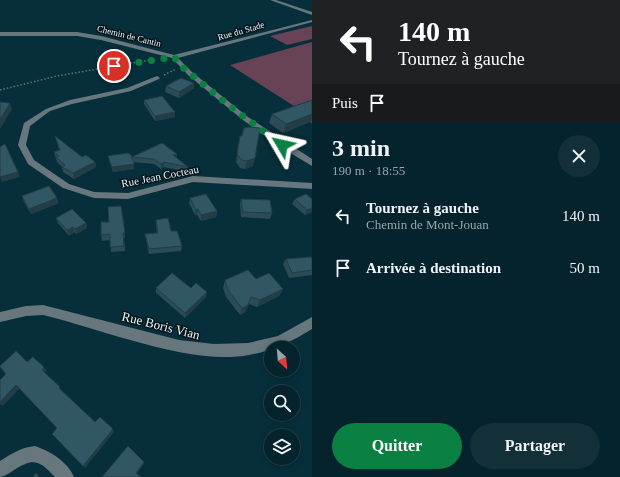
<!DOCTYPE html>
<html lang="fr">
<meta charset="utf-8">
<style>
:root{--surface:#05232c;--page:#132f38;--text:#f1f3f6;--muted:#97a4a9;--line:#264048;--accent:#0b8043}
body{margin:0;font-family:Georgia,serif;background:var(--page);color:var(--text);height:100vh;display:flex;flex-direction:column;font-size:15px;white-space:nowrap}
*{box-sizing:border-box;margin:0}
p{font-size:13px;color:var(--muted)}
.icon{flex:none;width:22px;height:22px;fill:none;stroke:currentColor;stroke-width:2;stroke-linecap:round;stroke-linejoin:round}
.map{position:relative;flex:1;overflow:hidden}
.drawer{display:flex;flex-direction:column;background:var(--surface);width:308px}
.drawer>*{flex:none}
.top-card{background:#202124;color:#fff;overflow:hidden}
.needle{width:26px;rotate:154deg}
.fabs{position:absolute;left:264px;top:341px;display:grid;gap:8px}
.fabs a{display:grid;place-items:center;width:36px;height:36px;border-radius:50%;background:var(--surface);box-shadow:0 2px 10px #0003,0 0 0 1px var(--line);font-size:20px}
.pin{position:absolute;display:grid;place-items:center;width:34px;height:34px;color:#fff;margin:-17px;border:2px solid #fff;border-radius:50%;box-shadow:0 1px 4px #0007}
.me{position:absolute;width:44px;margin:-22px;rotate:306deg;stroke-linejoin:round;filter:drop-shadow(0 0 3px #0008)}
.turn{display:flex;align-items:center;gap:14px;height:84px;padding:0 20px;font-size:18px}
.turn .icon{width:52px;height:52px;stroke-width:2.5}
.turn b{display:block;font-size:28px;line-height:34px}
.then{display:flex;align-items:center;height:38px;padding:0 20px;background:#0003;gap:8px;font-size:15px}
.round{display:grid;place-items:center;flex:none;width:42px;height:42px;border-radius:21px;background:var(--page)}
.summary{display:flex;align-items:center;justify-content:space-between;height:68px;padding:0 20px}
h1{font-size:24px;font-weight:800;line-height:30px}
.button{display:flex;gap:8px;margin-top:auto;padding:8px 20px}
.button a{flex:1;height:46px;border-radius:24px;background:var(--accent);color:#fff;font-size:16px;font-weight:800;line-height:46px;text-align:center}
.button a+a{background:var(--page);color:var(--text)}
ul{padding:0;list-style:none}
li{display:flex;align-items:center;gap:12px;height:52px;padding:0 20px}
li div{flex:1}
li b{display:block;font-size:15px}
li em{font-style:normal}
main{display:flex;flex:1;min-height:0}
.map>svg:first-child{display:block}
</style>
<main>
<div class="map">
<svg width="312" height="477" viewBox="0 0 312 477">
<rect width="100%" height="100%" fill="#072f3b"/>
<path fill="#674355" d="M 312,26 L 312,39 L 287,45 L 270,36 Z
M 312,42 L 312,100 L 294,106 L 230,65 Z"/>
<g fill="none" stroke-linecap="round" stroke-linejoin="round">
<path stroke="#577882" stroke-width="1.5" stroke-dasharray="1.5 2" stroke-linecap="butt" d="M 164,75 L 176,69
M 0,90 L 57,76 L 150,60"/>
<path fill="#67777d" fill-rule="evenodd" d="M 270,0 L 276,0 L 312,12 L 312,15 Z
M 312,20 L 312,22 L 178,58 L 192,72 L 248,117 L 312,159 L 312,166 L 282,148 L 243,120 L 188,75 L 172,58 L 101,40 L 77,36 L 0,36 L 0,32 L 77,32 L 101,36 L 174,55 Z
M 157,76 L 160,78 L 159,79 L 131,91 L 72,104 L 50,111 L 30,126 L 26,145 L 34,160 L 69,184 L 94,192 L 128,193 L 193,176 L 312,183 L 312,189 L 193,182 L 128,199 L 94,198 L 63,188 L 28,164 L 18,145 L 24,123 L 46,109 L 70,100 L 127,88 Z
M 43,305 L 179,340 L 214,344 L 248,343 L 278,336 L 312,317 L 312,329 C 291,342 272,351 249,355 C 190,366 102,329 43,315 L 26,316 L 0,322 L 0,312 L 26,306 Z
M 35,446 C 50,451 68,462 74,477 L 55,477 C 40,461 34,457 14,470 C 10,473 5,476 0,477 L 0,461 C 11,454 22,447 35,446 Z"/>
</g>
<path fill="#2b4b56" d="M 166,86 L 194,88 L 179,98 L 165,92 Z
M 144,100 L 175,117 L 155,121 L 144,104 Z
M 312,100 L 312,124 L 310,122 L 283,133 L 269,123 L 272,114 Z
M 55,136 L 82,157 L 95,162 L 96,167 L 74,179 L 63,172 L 62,167 L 57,162 L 54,152 L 59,150 Z
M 240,136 L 253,166 L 245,169 L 240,168 L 236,162 Z
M 177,154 L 176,158 L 188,167 L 188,172 L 164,167 L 161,169 L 154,164 L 133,162 L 134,169 L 113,172 L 109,161 L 108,156 L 133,160 L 132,157 Z
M 22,196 L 59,203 L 31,214 L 24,202 Z
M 190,198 L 217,211 L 216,217 L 201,221 L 197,215 L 195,215 L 189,203 Z
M 241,199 L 272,213 L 270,219 L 241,217 L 240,204 Z
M 295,199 L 312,212 L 305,215 L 292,204 Z
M 121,206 L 125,238 L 124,238 L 125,251 L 111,252 L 110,240 L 102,241 L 101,235 L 109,222 Z
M 56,218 L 86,223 L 87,228 L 76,234 L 74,232 L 69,236 L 58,223 Z
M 156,220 L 171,231 L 182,246 L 181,251 L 149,254 L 146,240 L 145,234 L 157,233 L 156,225 Z
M 312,258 L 312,275 L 289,278 L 283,264 L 286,259 Z
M 256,279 L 283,289 L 279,296 L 257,307 L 249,304 L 245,312 L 240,315 L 226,297 L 223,288 L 225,280 Z
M 156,288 L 191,288 L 206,297 L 185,318 L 156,293 Z"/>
<path fill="#233d46" d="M 194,83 L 194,88 L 179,98 L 179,92 Z
M 10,103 L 12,109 L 0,129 L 0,120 Z
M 175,112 L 175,117 L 155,121 L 155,116 Z
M 312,114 L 312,117 L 310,122 L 283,133 L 286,124 Z
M 177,154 L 176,159 L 173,155 Z
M 255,158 L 253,166 L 245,169 L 247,161 Z
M 95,162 L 96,167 L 74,179 L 73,173 Z
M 164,162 L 164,167 L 161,169 L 161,164 Z
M 134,164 L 134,169 L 113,172 L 112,167 Z
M 18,172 L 20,177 L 2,182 L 0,177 Z
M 57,198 L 59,203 L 31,214 L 29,209 Z
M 312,208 L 312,212 L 305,215 L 307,210 Z
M 198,209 L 197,215 L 195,215 L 196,210 Z
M 217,211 L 216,217 L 201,221 L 201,215 Z
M 86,223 L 87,228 L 76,234 L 75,229 Z
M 73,227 L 74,232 L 69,236 L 67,230 Z
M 283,289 L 279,296 L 257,307 L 260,300 Z
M 207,292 L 206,297 L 185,318 L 185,313 Z
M 248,305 L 245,312 L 240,315 L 242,308 Z
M 44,367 L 47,371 L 44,373 L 42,370 Z
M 16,385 L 20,388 L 3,406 L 0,404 L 0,402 Z
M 113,429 L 114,432 L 85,468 L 83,466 Z
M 144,462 L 144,464 L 137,474 L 136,473 Z"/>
<path fill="#325764" stroke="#233d46" d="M 181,78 L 194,83 L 179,92 L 166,86 Z
M 162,96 L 175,112 L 155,116 L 144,100 Z
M 312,100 L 312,114 L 286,124 L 272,114 Z
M 0,102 L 10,103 L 0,120 Z
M 249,127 L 260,128 L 255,158 L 247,161 L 242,160 L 237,154 L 240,136 L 242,136 L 244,128 Z
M 55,136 L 82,157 L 86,155 L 95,162 L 73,173 L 62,167 L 65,165 L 56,157 L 59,156 L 54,152 L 60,150 Z
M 162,143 L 177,154 L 173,155 L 188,167 L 164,162 L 161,164 L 154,159 L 132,157 Z
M 5,144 L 18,172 L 0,177 L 0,147 Z
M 128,153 L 131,155 L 134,164 L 112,167 L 108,156 Z
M 49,186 L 57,198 L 29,209 L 22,196 Z
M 206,194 L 217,211 L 201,215 L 198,209 L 196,210 L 190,198 Z
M 306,194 L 312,199 L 312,208 L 307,210 L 295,199 Z
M 241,199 L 270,200 L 272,213 L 243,212 Z
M 121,206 L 125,233 L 123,233 L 124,246 L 110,247 L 110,234 L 101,235 L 101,222 L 109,222 L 108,207 Z
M 72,209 L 86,223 L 75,229 L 73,227 L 67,230 L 56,218 Z
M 168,218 L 171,231 L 177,231 L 182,246 L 149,249 L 145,234 L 158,233 L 156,220 Z
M 311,257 L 312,258 L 312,270 L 292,273 L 286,259 Z
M 248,270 L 256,279 L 269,273 L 283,289 L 260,300 L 251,297 L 248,305 L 242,308 L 228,290 L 225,280 Z
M 172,273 L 191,288 L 196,283 L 207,292 L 185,313 L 156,288 Z
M 16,351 L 27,362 L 33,357 L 44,367 L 42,370 L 60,387 L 59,388 L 95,422 L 100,417 L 113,429 L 83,466 L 52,434 L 57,428 L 16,385 L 0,402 L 0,380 L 6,374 L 0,367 L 0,366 Z
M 128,446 L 144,462 L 136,473 L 141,477 L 102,477 Z
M 36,473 L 39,477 L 33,477 Z"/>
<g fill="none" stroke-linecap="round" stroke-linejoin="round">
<path stroke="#0b8043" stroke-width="7" stroke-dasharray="0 12.6" d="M 114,66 L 174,57 L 181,66 L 227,104 L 282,145"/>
</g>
<g text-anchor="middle" stroke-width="3" stroke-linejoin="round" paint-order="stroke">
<g font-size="9" fill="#e3f7ff" stroke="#06151a">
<text transform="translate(241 31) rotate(-16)" y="3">Rue du Stade</text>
<text transform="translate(129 36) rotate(14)" y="3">Chemin de Cantin</text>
</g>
<g font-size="11" fill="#e3f7ff" stroke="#06151a">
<text transform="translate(160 176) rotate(-11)" y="4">Rue Jean Cocteau</text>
</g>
<g font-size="13" fill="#e3f7ff" stroke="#06151a">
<text transform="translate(161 325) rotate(14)" y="5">Rue Boris Vian</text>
</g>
</g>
</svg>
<div class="fabs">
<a><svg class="needle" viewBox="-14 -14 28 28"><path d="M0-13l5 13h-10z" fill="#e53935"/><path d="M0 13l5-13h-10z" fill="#97a4a9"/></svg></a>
<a><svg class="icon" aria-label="search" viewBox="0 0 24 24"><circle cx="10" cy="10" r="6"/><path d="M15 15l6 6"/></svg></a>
<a><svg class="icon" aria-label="layers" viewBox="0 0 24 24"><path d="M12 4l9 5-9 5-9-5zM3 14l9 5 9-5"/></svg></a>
</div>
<div class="pin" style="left:114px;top:66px;background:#d93025"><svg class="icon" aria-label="arrive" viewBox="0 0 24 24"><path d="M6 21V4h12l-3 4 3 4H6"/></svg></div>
<svg class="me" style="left:282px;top:145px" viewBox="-20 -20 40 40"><path d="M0-17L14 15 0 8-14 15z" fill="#0b8043" stroke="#fff" stroke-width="4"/></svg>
</div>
<section class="drawer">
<div class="top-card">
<div class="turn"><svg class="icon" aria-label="left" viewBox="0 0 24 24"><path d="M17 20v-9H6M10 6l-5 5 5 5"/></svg><div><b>140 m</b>Tournez à gauche</div></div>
<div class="then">Puis<svg class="icon" aria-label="arrive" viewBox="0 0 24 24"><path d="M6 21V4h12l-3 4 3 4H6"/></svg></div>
</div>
<div class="summary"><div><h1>3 min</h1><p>190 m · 18:55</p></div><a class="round"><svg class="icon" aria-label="close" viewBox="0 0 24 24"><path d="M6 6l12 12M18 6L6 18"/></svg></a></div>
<ul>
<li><svg class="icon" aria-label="left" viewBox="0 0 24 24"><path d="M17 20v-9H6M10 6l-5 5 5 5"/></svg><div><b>Tournez à gauche</b><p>Chemin de Mont-Jouan</p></div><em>140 m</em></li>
<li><svg class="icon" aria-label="arrive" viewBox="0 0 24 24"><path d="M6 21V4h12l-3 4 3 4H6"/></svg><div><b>Arrivée à destination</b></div><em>50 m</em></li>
</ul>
<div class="button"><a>Quitter</a><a>Partager</a></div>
</section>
</main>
